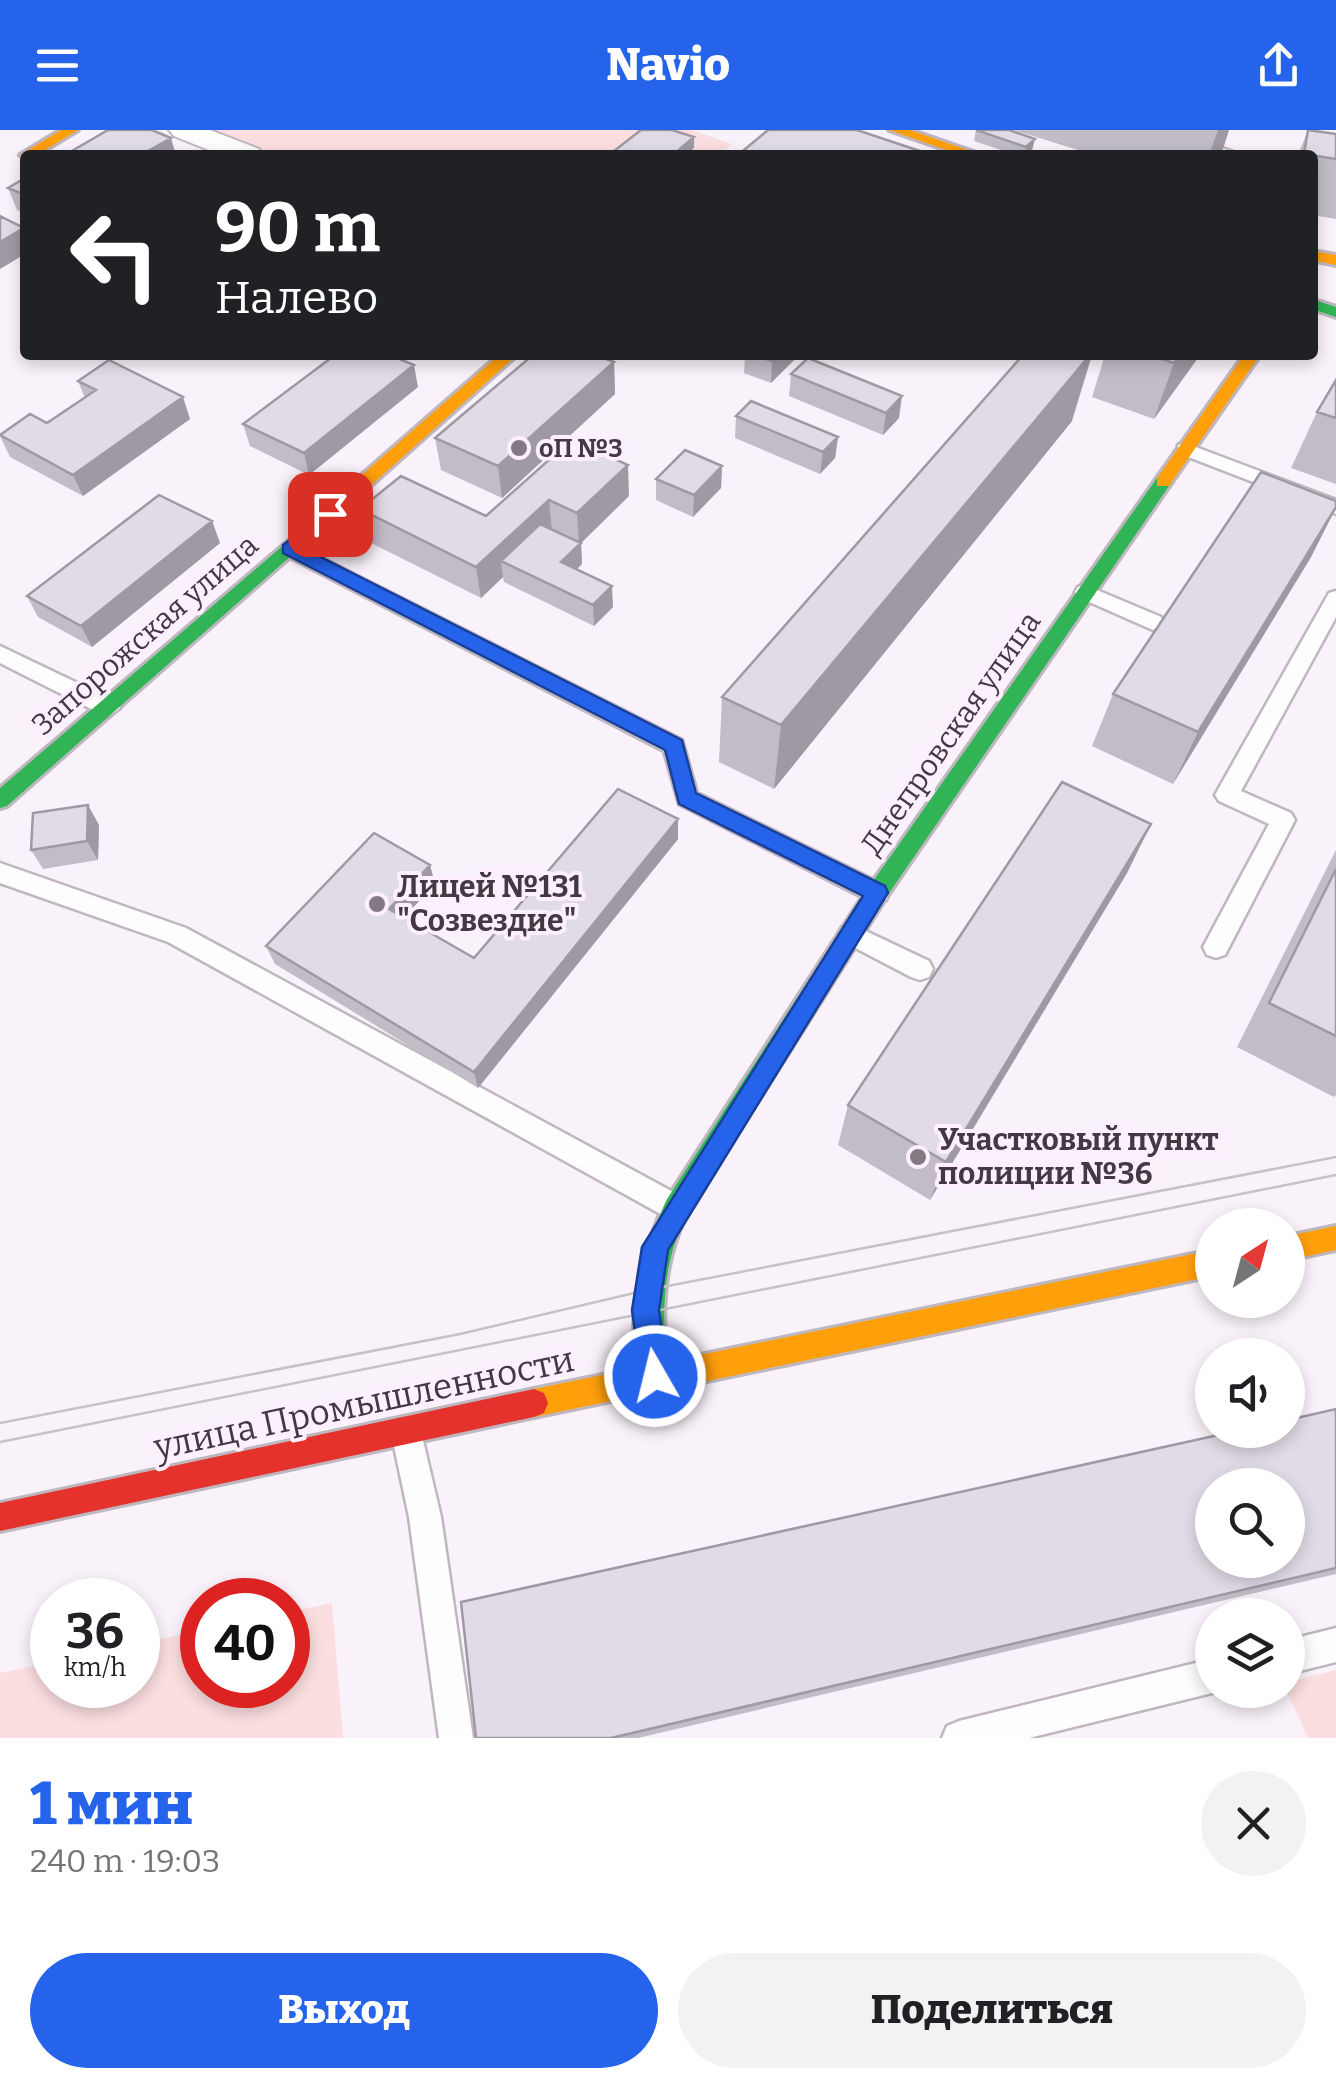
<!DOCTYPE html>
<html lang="ru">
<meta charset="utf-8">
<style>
:root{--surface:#fff;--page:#f2f2f2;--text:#202124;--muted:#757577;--accent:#2563eb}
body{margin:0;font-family:Bitter,serif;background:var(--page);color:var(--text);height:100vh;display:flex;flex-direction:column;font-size:38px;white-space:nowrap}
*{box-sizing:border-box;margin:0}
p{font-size:32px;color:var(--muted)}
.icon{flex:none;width:55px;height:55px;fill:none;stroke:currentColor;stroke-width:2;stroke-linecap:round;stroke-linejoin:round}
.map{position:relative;height:1608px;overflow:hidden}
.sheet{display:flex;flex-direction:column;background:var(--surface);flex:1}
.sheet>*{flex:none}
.top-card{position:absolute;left:20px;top:20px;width:1298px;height:210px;border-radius:10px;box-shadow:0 5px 15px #0003;background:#202124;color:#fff;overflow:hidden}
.needle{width:65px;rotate:36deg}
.tools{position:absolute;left:1195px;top:1078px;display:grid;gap:20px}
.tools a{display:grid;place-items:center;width:110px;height:110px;border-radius:50%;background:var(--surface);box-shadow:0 5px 15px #0003;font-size:50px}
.speed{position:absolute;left:30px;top:1448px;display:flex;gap:20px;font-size:50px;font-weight:700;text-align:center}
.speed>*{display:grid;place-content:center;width:130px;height:130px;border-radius:50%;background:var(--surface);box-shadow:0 5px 15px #0003;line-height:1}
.speed small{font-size:25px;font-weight:400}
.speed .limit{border:15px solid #d22;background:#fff;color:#111}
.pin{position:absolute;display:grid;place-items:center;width:85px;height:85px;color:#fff;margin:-42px;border-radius:20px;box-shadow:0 5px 15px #0006}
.me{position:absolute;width:110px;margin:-55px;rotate:352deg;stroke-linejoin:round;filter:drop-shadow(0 0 8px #0008)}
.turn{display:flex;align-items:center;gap:35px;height:210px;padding:0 30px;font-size:45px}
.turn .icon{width:130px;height:130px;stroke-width:2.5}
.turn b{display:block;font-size:70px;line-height:85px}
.round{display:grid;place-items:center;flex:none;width:105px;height:105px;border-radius:52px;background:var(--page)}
.overview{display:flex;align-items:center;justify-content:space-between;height:170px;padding:0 30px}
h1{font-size:60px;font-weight:800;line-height:75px;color:var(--accent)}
.action{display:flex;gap:20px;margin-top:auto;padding:20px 30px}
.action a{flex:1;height:115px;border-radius:60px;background:var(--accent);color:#fff;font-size:40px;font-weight:800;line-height:115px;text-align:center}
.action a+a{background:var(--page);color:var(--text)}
header{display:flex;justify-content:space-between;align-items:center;height:130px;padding:0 30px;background:var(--accent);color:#fff;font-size:45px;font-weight:800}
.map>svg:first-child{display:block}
</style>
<header><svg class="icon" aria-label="menu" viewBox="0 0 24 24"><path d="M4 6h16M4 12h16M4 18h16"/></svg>Navio<svg class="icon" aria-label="share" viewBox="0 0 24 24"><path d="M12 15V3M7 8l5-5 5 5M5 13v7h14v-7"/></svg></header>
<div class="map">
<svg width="1336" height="1608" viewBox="0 0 1336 1608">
<rect width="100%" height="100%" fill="#faf2fa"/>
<path fill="#fbdee0" d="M 203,0 L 691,0 L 732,14 L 719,25 L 270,25 Z
M 332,1473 L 343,1608 L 0,1608 L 0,1543 L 52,1532 L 52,1555 L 138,1555 L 138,1514 L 202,1500 L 202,1555 L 288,1555 L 288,1482 Z
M 1336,1540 L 1336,1608 L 1308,1608 L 1286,1560 L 1288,1552 Z"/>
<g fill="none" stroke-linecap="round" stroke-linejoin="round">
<defs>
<path id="lane" d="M 1143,0 L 1167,0 L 1243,25 L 1218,25 Z
M 1185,313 L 1336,370 L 1336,384 L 1178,323 L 1178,315 Z
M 290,412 L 682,610 L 697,663 L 886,756 L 889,763 L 886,770 L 868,770 L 679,674 L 664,621 L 283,424 L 280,419 Z
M 1085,455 L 1161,487 L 1164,492 L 1153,500 L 1078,467 L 1075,462 L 1078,457 Z
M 1336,461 L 1336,487 L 1241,661 L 1291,683 L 1295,690 L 1225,825 L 1216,828 L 1207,825 L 1203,817 L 1269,694 L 1219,671 L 1215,665 L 1329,463 Z
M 0,516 L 117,572 L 120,578 L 109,586 L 101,584 L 0,533 Z
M 0,733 L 186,798 L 686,1069 L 690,1078 L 686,1087 L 676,1091 L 666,1087 L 168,812 L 0,753 Z
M 851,794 L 929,831 L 933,839 L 929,847 L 920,850 L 911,847 L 842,811 L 838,804 L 842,797 Z
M 406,1287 L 417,1291 L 421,1302 L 441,1387 L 473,1608 L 439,1608 L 409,1387 L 391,1302 L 395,1291 Z
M 1336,1498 L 1336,1532 L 1288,1544 L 1288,1510 Z
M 1212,1529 L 1212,1560 L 1219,1560 L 1212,1563 L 1029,1608 L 942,1608 L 947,1596 L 959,1591 Z"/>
<path id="street" d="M 169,0 L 210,0 L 259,19 L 263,25 L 221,25 L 174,6 Z"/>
<path id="fast" d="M 1312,169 L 1336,177 L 1336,187 L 1312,179 Z
M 1163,346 L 1172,352 L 1169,356 L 885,769 L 685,1087 C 661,1139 661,1189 669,1246 L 665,1256 L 655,1260 L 645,1256 C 621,1196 641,1124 667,1069 L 869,757 L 1157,348 Z
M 362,348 L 371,354 L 368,358 L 7,676 L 0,678 L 0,658 Z"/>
<path id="slow" d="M 61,0 L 78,0 L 37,25 L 25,25 L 25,29 L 20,25 Z
M 889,0 L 910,0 L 982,25 L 961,25 Z
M 1312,121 L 1336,125 L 1336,135 L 1312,130 Z
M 499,225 L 517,225 L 368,358 L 356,358 L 356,350 Z
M 1244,225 L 1260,225 L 1169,356 L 1157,356 L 1157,348 Z
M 1336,1096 L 1336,1120 L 1288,1130 L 1288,1106 Z
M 1212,1120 L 1212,1146 L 534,1287 L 524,1283 L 520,1273 L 524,1263 L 534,1259 Z"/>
<path id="jam" d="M 534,1259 L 544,1263 L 548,1273 L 544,1283 L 534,1287 L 0,1401 L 0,1373 Z"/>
</defs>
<use href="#lane" stroke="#bfb7bf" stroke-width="5"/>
<use href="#street" stroke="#bfb7bf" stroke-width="4"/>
<use href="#fast" stroke="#bfb7bf" stroke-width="6"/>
<use href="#slow" stroke="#bfb7bf" stroke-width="6"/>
<use href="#jam" stroke="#bfb7bf" stroke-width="6"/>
<use href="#lane" fill="#fefdfe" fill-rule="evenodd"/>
<use href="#street" fill="#fefdfe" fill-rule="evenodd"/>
<use href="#fast" fill="#30b455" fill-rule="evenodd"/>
<use href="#slow" fill="#ff9f0a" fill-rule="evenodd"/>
<use href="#jam" fill="#e5322d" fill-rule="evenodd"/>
<path stroke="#c4c2c4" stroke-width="2.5" d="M 0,1293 L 460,1204 L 647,1160 L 1336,1027
M 0,1312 L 1336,1045"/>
</g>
<path fill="#c2bcc7" d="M 976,0 L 1035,9 L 1032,20 L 1027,25 L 1016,25 L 974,11 Z
M 1014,0 L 1229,0 L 1221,25 L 1094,25 Z
M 1308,0 L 1336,4 L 1336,89 L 1312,85 L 1312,25 L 1298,25 Z
M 25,48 L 25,83 L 17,80 L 8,58 Z
M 745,225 L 799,225 L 771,253 L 744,243 Z
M 1105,225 L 1200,225 L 1154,289 L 1092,267 Z
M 614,232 L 615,264 L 502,368 L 441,340 L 435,308 Z
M 791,244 L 899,288 L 883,305 L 789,266 Z
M 1336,250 L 1336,354 L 1291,338 L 1317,282 Z
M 78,251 L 190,289 L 83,366 L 10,327 L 0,306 L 0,305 L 47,293 L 85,268 Z
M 418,257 L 309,345 L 250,316 L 243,294 Z
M 736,286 L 838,307 L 835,328 L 820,344 L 735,308 Z
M 1072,291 L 774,659 L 719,632 L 722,567 Z
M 560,320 L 629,366 L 581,413 L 582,434 L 577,439 L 613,477 L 594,496 L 504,452 L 503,447 L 481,468 L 367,411 L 360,379 L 486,386 Z
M 722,336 L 721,358 L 693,387 L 656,370 L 656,349 Z
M 1336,378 L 1311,427 L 1173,654 L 1092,616 L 1113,564 Z
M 212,391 L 220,413 L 92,517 L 38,487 L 27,466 Z
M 1151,694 L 1127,743 L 930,1070 L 838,1015 L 848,975 Z
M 99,695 L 98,730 L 43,739 L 31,720 Z
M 678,709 L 478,958 L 275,834 L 266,816 L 430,735 L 435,754 L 404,787 L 474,828 Z
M 1336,720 L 1336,965 L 1334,967 L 1237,917 Z
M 1336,1279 L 1336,1444 L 638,1608 L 476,1608 Z"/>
<path fill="#9e99a2" d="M 1218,0 L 1229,0 L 1221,25 L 1209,25 Z
M 694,7 L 694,18 L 686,25 L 673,25 Z
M 171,8 L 176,25 L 141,25 Z
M 1035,9 L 1032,20 L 1027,25 L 1024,25 L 1026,17 Z
M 24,98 L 25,124 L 0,139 L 0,112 Z
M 779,225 L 799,225 L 771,253 L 772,231 Z
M 1090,225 L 1092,225 L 1072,291 L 774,659 L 781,595 Z
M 1180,225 L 1200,225 L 1154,289 L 1174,233 Z
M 614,232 L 615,264 L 502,368 L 498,336 Z
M 414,235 L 418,257 L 309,345 L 304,323 Z
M 902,266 L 899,288 L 883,305 L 886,283 Z
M 183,267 L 190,289 L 83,366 L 73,345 Z
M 838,307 L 835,328 L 820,344 L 823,322 Z
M 628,335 L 629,366 L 581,413 L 582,434 L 563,453 L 561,432 L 579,414 L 577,383 Z
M 722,336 L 721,358 L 693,387 L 694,365 Z
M 549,370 L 552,402 L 501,431 L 503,447 L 481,468 L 476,437 Z
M 1336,377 L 1311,427 L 1173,654 L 1198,602 Z
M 212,391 L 220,413 L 92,517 L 81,496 Z
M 612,456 L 613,477 L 594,496 L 593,475 Z
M 88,675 L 99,695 L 98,730 L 87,711 Z
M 678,689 L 678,709 L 478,958 L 474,942 Z
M 1151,694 L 1127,743 L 930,1070 L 946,1032 Z
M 430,735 L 435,754 L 395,797 L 389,779 Z"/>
<path fill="#e1dbe7" stroke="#9e99a2" stroke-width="2.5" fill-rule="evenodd" d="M 108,0 L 152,0 L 171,8 L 141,25 L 65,25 Z
M 641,0 L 672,0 L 694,7 L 673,25 L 625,25 L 614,21 Z
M 768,0 L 857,0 L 932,25 L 738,25 Z
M 976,0 L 1009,0 L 1035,9 L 1026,17 Z
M 1308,0 L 1336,4 L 1336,29 L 1304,24 Z
M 25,48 L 25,65 L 8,58 Z
M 0,86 L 24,98 L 0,112 Z
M 335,225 L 390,225 L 414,235 L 304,323 L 243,294 Z
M 533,225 L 596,225 L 614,232 L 498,336 L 435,308 Z
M 755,225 L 779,225 L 772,231 Z
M 1023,225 L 1090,225 L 781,595 L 722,567 Z
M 1150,225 L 1180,225 L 1174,233 Z
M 808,228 L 902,266 L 886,283 L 791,244 Z
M 109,230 L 183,267 L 73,345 L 0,305 L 30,284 L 47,293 L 96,260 L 78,251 Z
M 1336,250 L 1336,288 L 1317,282 Z
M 751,271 L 838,307 L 823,322 L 736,286 Z
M 593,319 L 628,335 L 577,383 L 549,370 L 476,437 L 360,379 L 401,346 L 486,386 L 560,320 L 581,329 Z
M 685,320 L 722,336 L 694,365 L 656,349 Z
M 1261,342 L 1336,371 L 1336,377 L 1198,602 L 1113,564 Z
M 159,365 L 212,391 L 81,496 L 27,466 Z
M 540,394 L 581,413 L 561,432 L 612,456 L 593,475 L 501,431 Z
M 1062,652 L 1151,694 L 946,1032 L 848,975 Z
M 618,659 L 678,689 L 474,942 L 266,816 L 374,703 L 430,735 L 389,779 L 474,828 Z
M 88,675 L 87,711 L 31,720 L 33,683 Z
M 1336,739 L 1336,906 L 1269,873 Z
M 1336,1279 L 1336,1438 L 611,1608 L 476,1608 L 461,1472 L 1241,1300 L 1288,1300 L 1288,1290 ZM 1212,1355 L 1288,1355 L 1288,1430 L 1212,1430 Z"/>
<path fill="#2563eb" stroke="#184099" stroke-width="2.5" d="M 330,378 L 339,384 L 336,388 L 303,418 L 682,610 L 696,663 L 885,756 L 888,763 L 668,1120 L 659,1180 L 669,1246 L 664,1256 L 655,1260 L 645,1256 L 641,1246 L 632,1180 L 642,1117 L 863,766 L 679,674 L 665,620 L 283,423 L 283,415 Z"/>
<g fill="#827a82" stroke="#fdeffd" stroke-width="4">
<circle cx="519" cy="318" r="10"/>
<circle cx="377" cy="774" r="10"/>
<circle cx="918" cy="1027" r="10"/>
</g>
<g text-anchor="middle" stroke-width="8" stroke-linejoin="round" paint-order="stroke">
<g font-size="25" font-weight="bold" fill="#423942" stroke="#fdeffd" text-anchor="start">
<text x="539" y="327">оП №3</text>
</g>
<g font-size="30" fill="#423942" stroke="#fdeffd">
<text transform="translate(145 505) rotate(-41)" y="10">Запорожская улица</text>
<text transform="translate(951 603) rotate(-55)" y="10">Днепровская улица</text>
</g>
<g font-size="30" font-weight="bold" fill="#423942" stroke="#fdeffd" text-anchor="start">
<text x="397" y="767">Лицей №131<tspan x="397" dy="34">"Созвездие"</tspan></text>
<text x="938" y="1020">Участковый пункт<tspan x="938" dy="34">полиции №36</tspan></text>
</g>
<g font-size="35" fill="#423942" stroke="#fdeffd">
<text transform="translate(364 1273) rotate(-12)" y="12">улица Промышленности</text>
</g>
</g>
</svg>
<div class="tools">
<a><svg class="needle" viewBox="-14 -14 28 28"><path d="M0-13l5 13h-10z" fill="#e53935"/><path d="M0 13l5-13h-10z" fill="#757577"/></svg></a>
<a><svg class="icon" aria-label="sound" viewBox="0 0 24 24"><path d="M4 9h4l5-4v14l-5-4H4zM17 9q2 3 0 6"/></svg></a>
<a><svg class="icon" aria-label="search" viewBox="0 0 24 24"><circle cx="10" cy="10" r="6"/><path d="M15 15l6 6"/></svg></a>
<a><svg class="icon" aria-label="layers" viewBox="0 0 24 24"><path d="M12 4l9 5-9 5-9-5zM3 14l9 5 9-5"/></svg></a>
</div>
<div class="speed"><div>36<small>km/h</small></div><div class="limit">40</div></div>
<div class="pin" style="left:330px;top:384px;background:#d93025"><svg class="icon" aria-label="arrive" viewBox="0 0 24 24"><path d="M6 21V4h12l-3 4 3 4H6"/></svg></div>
<svg class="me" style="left:655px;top:1246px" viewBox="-20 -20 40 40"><circle r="17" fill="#2563eb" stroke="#fff" stroke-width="3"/><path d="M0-11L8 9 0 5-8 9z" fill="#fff"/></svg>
<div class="top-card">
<div class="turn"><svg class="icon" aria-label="left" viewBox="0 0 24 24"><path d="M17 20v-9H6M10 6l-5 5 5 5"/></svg><div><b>90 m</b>Налево</div></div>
</div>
</div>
<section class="sheet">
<div class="overview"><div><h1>1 мин</h1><p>240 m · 19:03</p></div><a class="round"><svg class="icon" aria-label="close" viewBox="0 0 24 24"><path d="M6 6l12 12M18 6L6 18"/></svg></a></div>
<div class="action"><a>Выход</a><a>Поделиться</a></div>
</section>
